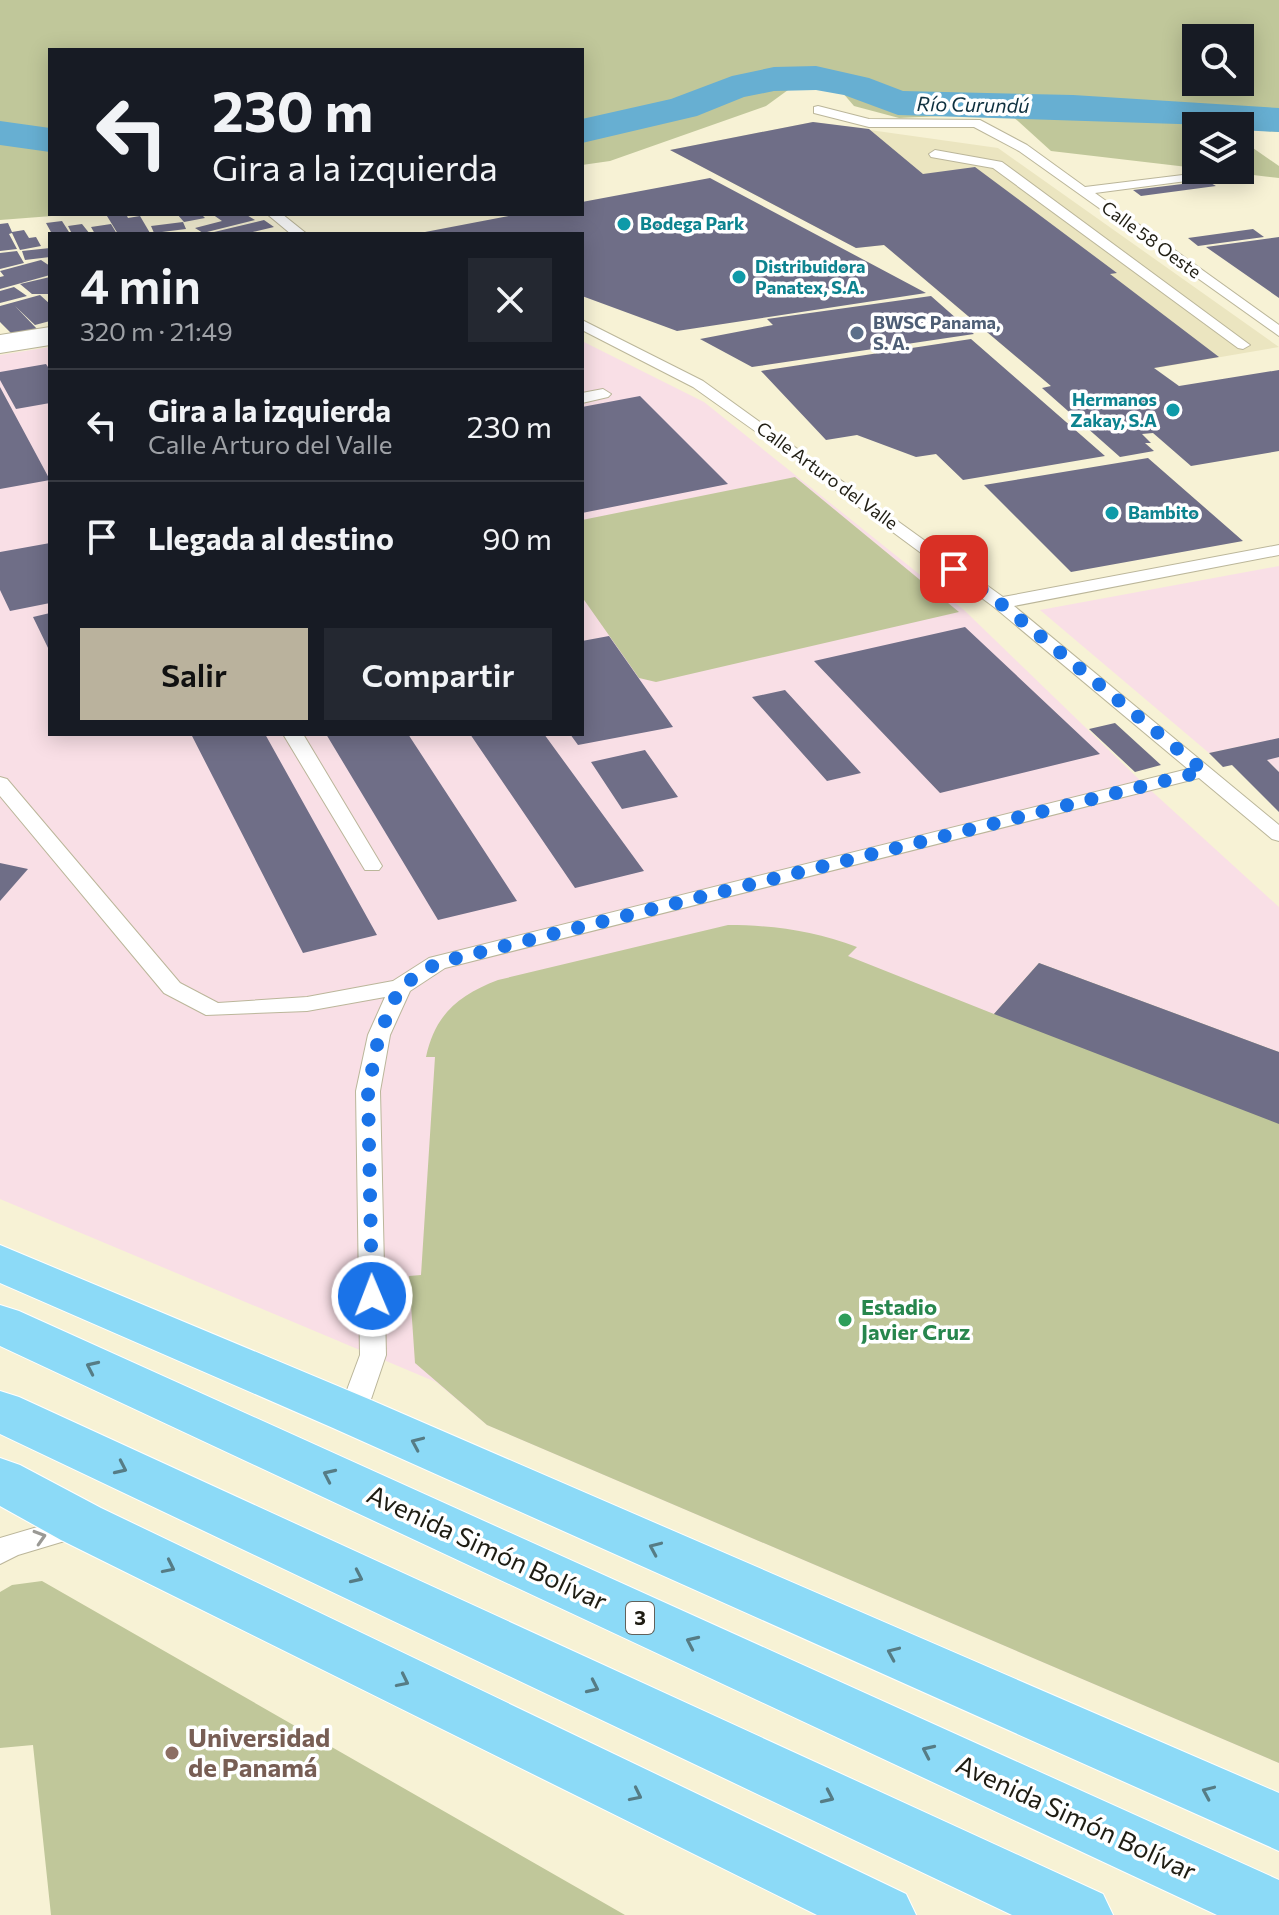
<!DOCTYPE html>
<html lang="es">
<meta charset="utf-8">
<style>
:root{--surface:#171b24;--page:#242831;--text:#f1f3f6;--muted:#9ea1a6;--line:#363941;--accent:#bab29d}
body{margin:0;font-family:Commissioner,sans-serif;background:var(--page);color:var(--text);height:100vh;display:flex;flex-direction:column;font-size:30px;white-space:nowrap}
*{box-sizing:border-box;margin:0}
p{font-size:26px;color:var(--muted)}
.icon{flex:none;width:44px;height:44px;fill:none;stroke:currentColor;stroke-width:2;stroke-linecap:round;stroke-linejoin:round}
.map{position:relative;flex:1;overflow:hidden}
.side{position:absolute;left:48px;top:232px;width:536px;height:504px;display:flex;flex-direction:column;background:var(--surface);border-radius:0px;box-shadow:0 4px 20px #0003}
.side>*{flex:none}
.top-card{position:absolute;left:48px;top:48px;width:536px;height:168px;border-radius:0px;box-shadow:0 4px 20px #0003;background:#171b24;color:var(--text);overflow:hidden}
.buttons{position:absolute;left:1182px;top:24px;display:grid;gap:16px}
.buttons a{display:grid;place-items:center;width:72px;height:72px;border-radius:0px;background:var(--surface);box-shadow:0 4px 20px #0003;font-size:40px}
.pin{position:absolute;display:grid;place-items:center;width:68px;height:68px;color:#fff;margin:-34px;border-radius:16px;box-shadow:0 4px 12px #0006}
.me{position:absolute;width:88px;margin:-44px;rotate:359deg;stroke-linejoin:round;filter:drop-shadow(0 0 6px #0008)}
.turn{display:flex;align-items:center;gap:28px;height:168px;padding:0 32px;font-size:36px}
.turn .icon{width:104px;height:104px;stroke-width:2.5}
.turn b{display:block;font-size:56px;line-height:68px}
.round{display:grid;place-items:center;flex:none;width:84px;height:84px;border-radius:0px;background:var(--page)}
.overview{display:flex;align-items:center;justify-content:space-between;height:136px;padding:0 32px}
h1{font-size:48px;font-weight:600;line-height:60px}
.button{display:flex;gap:16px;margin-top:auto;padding:16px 32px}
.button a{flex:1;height:92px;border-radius:0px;background:var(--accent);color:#111;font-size:32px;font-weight:600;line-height:92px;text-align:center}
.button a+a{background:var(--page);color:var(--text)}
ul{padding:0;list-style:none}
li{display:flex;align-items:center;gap:24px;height:112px;padding:0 32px;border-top:2px solid var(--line)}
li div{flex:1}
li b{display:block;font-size:30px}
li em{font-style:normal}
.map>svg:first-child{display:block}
</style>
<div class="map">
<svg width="1279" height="1915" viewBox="0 0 1279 1915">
<rect width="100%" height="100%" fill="#f7f2d5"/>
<path fill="#ebe5c0" d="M 813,122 L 998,148 L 1279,347 L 1051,386 L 884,245 L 856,248 L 670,150 Z"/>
<path fill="#f9dfe6" d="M 582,341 L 704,402 L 964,610 L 1146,786 L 1279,907 L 1279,1763 L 487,1425 L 436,1382 L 0,1199 L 0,355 L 50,347 L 50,734 L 582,734 Z
M 1279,566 L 1279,772 L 1251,744 L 1209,753 L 1040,610 Z"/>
<path fill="#c0c79a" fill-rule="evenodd" d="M 0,0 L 1279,0 L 1279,132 L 1240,129 L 1240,126 L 1196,126 L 1196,168 L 1051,151 L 1009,113 L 899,118 L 854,106 L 842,92 L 796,71 L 799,82 L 766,106 L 610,161 L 582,165 L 582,50 L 50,50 L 50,145 L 0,138 ZM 1196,38 L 1240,38 L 1240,82 L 1196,82 Z
M 1240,139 L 1279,166 L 1279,178 L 1211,170 L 1240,170 Z
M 0,142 L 50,147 L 50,214 L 78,214 L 0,220 Z
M 795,477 L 959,612 L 656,682 L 639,678 L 582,597 L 582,520 Z
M 728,925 C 773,925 814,931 857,947 L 848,956 L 994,1014 L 1039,963 L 1279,1052 L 1279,1763 L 487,1425 L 415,1363 L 409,1276 L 421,1275 L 435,1057 L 426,1057 C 435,1014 459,995 498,980 Z
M 42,1581 L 625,1915 L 51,1915 L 33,1745 L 0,1748 L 0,1592 L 12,1585 Z"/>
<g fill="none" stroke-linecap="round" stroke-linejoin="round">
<path fill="#67afd2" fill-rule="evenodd" d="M 816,66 L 869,78 L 903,91 L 1073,95 L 1279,108 L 1279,132 L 1240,130 L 1240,126 L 898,115 L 844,95 L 816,90 L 774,91 L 744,97 L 697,116 L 582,143 L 582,119 L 671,99 L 732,76 L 774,67 Z
M 0,121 L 50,128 L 50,152 L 0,145 Z"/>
</g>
<path fill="#6f6e87" d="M 813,122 L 869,129 L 923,174 L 975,167 L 1117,273 L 1110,274 L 1219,357 L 1154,368 L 1179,386 L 1279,370 L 1279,451 L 1191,466 L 1153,433 L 1142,434 L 1151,443 L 1145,443 L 1154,451 L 1120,457 L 1042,388 L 1051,386 L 884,245 L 856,248 L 670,150 Z
M 710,178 L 926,293 L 677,331 L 582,296 L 582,234 L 429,234 L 425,232 L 519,214 L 582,214 L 582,202 Z
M 1207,181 L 1216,186 L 1141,196 L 1133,190 Z
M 126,214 L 128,218 L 140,216 L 150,233 L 118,234 L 107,216 Z
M 177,214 L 201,214 L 205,218 L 184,222 Z
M 212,214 L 245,214 L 255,220 L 203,233 L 195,228 L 222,221 Z
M 264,220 L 274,227 L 244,234 L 214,232 Z
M 62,221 L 69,232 L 52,234 L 46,223 Z
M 183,222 L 186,229 L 154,233 L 151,226 Z
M 8,223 L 12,232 L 24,230 L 29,238 L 36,237 L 41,246 L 20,250 L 12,233 L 9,234 L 17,249 L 0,251 L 0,224 Z
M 82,224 L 90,234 L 72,234 L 68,226 Z
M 111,224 L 117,234 L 95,234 L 91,227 Z
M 1253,229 L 1264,237 L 1198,246 L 1188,238 Z
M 1279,237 L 1279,298 L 1206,247 Z
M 50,248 L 50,257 L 25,260 L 22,251 Z
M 17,251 L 24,263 L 0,269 L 0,253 Z
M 41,260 L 50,266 L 50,275 L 0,289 L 0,277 L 4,276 L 0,271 Z
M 50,277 L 50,294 L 32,294 L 20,284 Z
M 14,287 L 27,296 L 0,303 L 0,291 Z
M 40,295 L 50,304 L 50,321 L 35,325 L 15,306 L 38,330 L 13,335 L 0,322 L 0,306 Z
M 931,296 L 974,334 L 752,367 L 700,339 L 773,325 L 767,319 Z
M 971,339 L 1105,456 L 963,480 L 936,454 L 916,457 L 857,435 L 826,440 L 761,371 Z
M 46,364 L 50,370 L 50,403 L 16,409 L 0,380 L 0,372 Z
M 0,387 L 50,480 L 0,489 Z
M 640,396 L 728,484 L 582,513 L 582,407 Z
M 1148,458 L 1243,541 L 1071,572 L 984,485 Z
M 50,543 L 50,603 L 10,611 L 0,590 L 0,552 Z
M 50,613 L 50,652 L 33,617 Z
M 965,627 L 1100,754 L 940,793 L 814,661 Z
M 609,636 L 673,727 L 578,745 L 570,734 L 582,734 L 582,641 Z
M 785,690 L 861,773 L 827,781 L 752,697 Z
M 1115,723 L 1161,765 L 1135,772 L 1089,729 Z
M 191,734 L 265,734 L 377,935 L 303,953 Z
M 326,734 L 408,734 L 517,901 L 438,920 Z
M 470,734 L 544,734 L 644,871 L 575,888 Z
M 1279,738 L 1279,757 L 1267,760 L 1279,772 L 1279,812 L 1232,765 L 1223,767 L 1209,753 Z
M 645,750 L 678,797 L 622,809 L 591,762 Z
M 0,863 L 28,869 L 0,901 Z
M 1039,963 L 1279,1052 L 1279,1124 L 994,1014 Z"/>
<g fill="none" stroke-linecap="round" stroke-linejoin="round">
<defs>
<path id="service" d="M 818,106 L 869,119 L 980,120 L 1027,145 L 1085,187 L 1199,173 L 1200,176 L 1194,180 L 1095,193 L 1279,325 L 1279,336 L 1019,151 L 974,127 L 869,127 L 814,113 L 814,107 Z
M 935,150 L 1002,162 L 1250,345 L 1243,349 L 1238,348 L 993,168 L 931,157 L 929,154 Z
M 267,214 L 282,214 L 307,234 L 291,234 Z
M 582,320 L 703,381 L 1003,597 L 1279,545 L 1279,555 L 1014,606 L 1279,825 L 1279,841 L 1272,839 L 1199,778 L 445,968 L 410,991 L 390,1035 L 380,1091 L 386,1355 L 366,1414 L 362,1421 L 352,1424 L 342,1421 L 338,1414 L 360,1355 L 356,1091 L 368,1035 L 385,997 L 307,1011 L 206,1015 L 164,993 L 0,796 L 0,777 L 7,779 L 180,983 L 218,1003 L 307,997 L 393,981 L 429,958 L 1188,769 L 994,607 L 786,453 L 693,387 L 582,330 Z
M 603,389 L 611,394 L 608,397 L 582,403 L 582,393 Z
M 283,734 L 303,734 L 382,866 L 379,870 L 365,870 Z
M 78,1515 L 88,1518 L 92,1526 L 88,1534 L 18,1555 L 0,1564 L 0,1538 Z"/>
<path id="minor" d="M 50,327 L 50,345 L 0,353 L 0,335 Z"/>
<path id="primary" d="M 0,1245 L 371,1400 L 1279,1793 L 1279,1851 L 333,1428 L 0,1283 Z
M 0,1305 L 19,1311 L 1279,1880 L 1279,1915 L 1217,1915 L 0,1346 Z
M 0,1391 L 19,1397 L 1103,1894 L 1113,1915 L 1012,1915 L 0,1434 Z
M 0,1458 L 20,1465 L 101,1508 L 906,1894 L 916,1915 L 817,1915 L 61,1540 L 0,1506 Z"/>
</defs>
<use href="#service" stroke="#bbb69a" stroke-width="2"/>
<use href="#minor" stroke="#bbb69a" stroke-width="2"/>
<use href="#primary" stroke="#fff" stroke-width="2"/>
<use href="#service" fill="#fff" fill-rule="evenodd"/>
<use href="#minor" fill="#fff" fill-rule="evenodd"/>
<use href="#primary" fill="#8cdaf7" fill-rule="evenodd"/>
</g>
<defs><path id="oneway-chevron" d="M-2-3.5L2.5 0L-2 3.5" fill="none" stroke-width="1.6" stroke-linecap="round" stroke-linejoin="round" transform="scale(2)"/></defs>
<g stroke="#567c85">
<use href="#oneway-chevron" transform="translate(92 1367) rotate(-155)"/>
<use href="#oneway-chevron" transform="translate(417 1443) rotate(-156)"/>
<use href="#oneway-chevron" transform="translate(121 1468) rotate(25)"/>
<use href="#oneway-chevron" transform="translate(329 1475) rotate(-155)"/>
<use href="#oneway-chevron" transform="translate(655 1548) rotate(-156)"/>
<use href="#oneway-chevron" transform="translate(169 1567) rotate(26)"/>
<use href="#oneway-chevron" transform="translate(357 1577) rotate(25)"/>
<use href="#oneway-chevron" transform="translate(692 1642) rotate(-155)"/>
<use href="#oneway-chevron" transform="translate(893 1653) rotate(-156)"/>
<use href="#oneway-chevron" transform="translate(403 1681) rotate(26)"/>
<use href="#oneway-chevron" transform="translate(593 1687) rotate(25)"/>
<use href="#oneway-chevron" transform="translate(928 1751) rotate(-155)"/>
<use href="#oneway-chevron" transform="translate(1208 1792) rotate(-156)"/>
<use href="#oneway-chevron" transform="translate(636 1795) rotate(26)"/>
<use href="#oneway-chevron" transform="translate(828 1797) rotate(25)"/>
</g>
<use stroke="#9a9995" href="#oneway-chevron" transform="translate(40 1537) rotate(-17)"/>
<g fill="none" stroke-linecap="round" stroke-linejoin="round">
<path stroke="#1a73e8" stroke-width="14" stroke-dasharray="0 25.2" d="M 372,1296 L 368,1091 L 379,1035 L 400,987 L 437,963 L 1204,771 L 1000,603 L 954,569"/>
</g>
<g fill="#0f9aa8" stroke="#fff" stroke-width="3">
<circle cx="624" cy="224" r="8"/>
<circle cx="739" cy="277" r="8"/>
<circle cx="1173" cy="410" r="8"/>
<circle cx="1112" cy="513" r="8"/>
</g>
<circle fill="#5c6f8a" stroke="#fff" stroke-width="3" cx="857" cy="333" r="8"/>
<circle fill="#2e9e5b" stroke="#fff" stroke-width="3" cx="845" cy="1320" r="8"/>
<circle fill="#8d6e63" stroke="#fff" stroke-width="3" cx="172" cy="1753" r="8"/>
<g text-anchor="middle" stroke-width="7" stroke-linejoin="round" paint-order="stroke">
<g font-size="18" font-weight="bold" fill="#0d838f" stroke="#fff" text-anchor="start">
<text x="640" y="230">Bodega Park</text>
<text x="755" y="273">Distribuidora<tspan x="755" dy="21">Panatex, S.A.</tspan></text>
<text x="1157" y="406" text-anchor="end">Hermanos<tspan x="1157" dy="21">Zakay, S.A</tspan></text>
<text x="1128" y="519">Bambito</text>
</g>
<g font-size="18" fill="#1f1d13" stroke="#fff">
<text transform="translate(1151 240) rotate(36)" y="6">Calle 58 Oeste</text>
<text transform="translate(827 476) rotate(36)" y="6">Calle Arturo del Valle</text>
</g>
<g font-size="18" font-weight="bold" fill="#4e5e75" stroke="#fff" text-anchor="start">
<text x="873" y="329">BWSC Panama,<tspan x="873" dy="21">S. A.</tspan></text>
</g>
<g font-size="20" font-style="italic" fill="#0e303f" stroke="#fff">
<text transform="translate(973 105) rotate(1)" y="7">Río Curundú</text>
</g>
<rect fill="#fff" stroke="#62615a" stroke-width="2" x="626" y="1602" width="28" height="32" rx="6"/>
<g font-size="20" font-weight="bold" fill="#1f1d13">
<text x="640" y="1625">3</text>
</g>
<g font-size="22" font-weight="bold" fill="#27864d" stroke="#fff" text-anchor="start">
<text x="861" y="1315">Estadio<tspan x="861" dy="25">Javier Cruz</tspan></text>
</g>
<g font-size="26" fill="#1f1d13" stroke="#fff">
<text transform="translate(487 1548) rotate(25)" y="9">Avenida Simón Bolívar</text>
<text transform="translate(1076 1818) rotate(25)" y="9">Avenida Simón Bolívar</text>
</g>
<g font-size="26" font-weight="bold" fill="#785e54" stroke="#fff" text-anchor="start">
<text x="188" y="1747">Universidad<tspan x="188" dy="30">de Panamá</tspan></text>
</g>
</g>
</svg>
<div class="buttons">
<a><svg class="icon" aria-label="search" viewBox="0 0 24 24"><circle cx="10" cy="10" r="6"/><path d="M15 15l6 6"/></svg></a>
<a><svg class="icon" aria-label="layers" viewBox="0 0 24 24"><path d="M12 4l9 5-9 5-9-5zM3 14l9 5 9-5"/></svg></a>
</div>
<div class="pin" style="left:954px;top:569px;background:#d93025"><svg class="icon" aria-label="arrive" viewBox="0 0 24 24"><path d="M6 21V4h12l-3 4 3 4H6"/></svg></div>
<svg class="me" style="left:372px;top:1296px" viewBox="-20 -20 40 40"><circle r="17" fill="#1a73e8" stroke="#fff" stroke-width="3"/><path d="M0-11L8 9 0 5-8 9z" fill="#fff"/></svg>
<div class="top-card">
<div class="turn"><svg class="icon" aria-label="left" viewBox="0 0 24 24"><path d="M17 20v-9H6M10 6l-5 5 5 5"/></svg><div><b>230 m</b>Gira a la izquierda</div></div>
</div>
<section class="side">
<div class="overview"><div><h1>4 min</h1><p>320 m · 21:49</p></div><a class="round"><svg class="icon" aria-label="close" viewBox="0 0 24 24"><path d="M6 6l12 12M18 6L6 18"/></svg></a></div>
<ul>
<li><svg class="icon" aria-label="left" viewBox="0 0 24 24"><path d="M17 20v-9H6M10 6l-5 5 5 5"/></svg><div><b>Gira a la izquierda</b><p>Calle Arturo del Valle</p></div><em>230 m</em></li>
<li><svg class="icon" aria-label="arrive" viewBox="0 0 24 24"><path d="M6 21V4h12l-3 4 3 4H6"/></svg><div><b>Llegada al destino</b></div><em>90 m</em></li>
</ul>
<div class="button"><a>Salir</a><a>Compartir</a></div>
</section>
</div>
